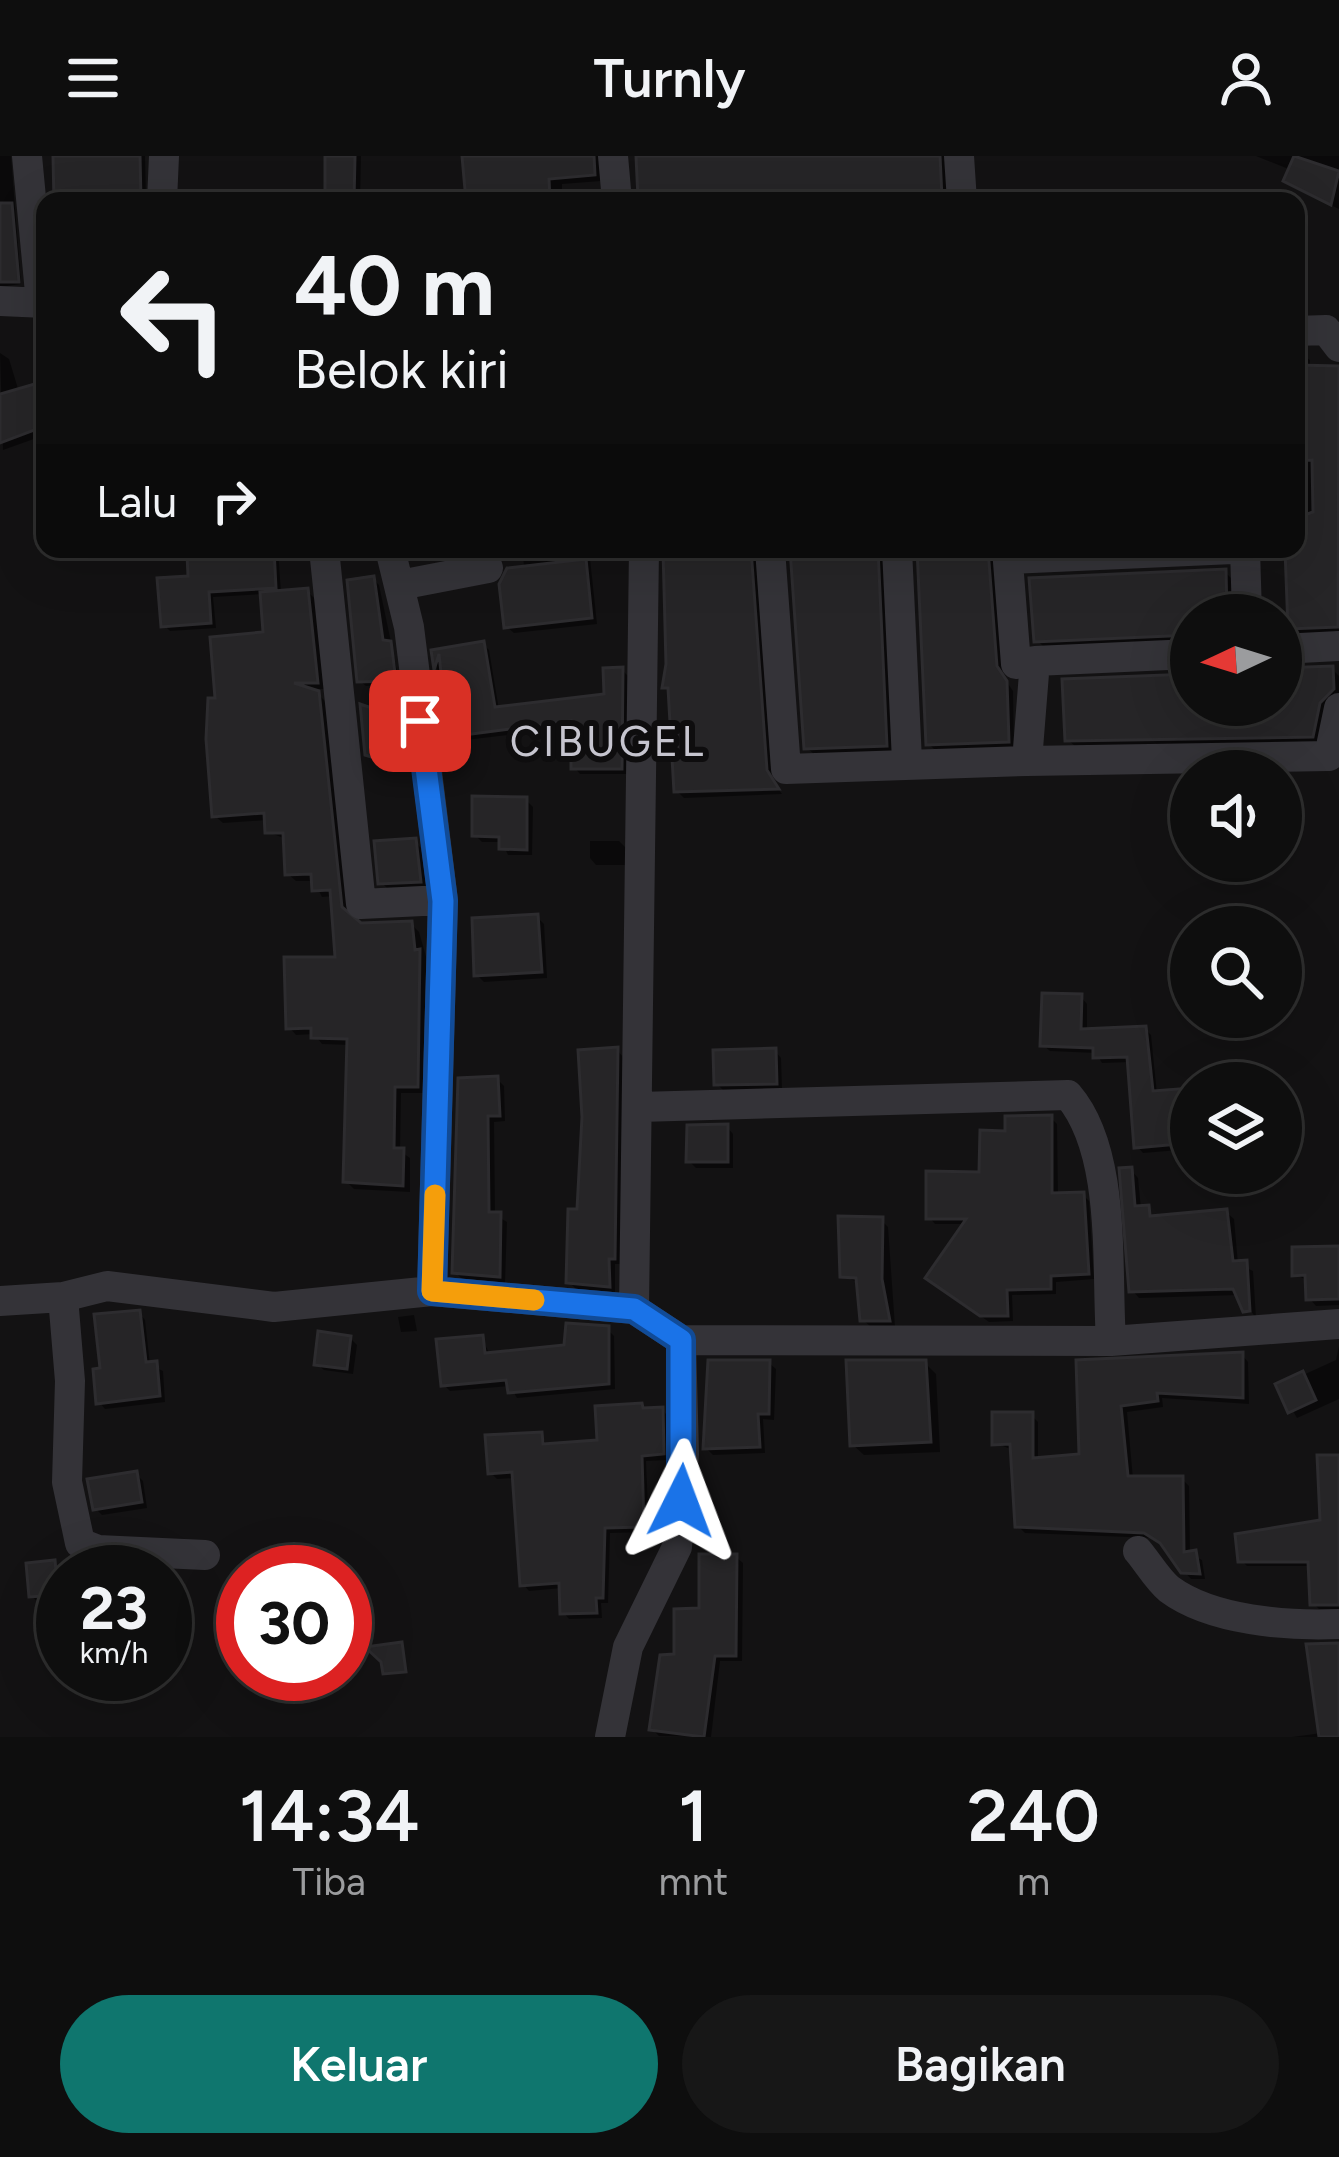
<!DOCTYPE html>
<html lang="id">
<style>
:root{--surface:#0e0e0e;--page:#171717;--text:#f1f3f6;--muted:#9b9c9e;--line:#2e2e2e;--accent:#0f766e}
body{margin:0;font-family:Figtree,sans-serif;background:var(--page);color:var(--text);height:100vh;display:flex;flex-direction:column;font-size:45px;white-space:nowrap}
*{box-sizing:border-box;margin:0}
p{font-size:39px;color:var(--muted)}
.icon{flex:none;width:66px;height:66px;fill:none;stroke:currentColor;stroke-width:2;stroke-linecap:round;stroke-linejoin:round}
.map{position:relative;height:1581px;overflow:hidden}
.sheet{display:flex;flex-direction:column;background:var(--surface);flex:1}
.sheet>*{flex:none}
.hud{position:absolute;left:36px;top:36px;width:1269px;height:366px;border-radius:24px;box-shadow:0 12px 48px #0002,0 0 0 3px var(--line);background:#0e0e0e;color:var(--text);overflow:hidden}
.needle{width:78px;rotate:266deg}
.controls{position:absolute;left:1170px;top:438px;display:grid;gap:24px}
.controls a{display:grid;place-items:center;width:132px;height:132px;border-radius:50%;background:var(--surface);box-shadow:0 12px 48px #0002,0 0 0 3px var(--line);font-size:60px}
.speed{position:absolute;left:36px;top:1389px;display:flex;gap:24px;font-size:60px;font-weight:700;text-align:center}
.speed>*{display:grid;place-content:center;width:156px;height:156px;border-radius:50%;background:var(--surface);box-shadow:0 12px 48px #0002,0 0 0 3px var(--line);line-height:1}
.speed small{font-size:30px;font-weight:400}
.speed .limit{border:18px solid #d22;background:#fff;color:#111}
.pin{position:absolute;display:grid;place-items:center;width:102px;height:102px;color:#fff;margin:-51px;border-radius:24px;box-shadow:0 6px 18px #0006}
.me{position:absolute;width:132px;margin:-66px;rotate:3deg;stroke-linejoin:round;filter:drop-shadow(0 0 9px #0008)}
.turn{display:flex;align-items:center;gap:42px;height:252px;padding:0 60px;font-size:54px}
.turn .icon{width:156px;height:156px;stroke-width:2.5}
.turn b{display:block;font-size:84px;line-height:102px}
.then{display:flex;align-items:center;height:114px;padding:0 60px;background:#0003;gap:24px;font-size:45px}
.eta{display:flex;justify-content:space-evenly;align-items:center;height:204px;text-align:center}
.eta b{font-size:72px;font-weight:600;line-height:84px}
.primary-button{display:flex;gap:24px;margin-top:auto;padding:24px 60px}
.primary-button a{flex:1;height:138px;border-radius:72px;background:var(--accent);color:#fff;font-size:48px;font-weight:600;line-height:138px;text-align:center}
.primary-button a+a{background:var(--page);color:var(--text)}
header{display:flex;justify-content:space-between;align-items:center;height:156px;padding:0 60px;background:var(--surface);font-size:54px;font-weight:600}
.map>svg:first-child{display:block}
</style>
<header><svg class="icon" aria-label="menu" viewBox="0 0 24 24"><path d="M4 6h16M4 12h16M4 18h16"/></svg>Turnly<svg class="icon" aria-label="person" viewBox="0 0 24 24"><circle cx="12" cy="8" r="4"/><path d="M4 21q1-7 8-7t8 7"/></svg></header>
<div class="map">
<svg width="1339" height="1581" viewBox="0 0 1339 1581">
<rect width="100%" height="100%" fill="#131213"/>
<path fill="#0007" d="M 0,0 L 11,0 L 21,128 L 0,131 Z
M 56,0 L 145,0 L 146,45 L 58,45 Z
M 328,0 L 361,0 L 360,45 L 328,45 Z
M 465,0 L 601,0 L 601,25 L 562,28 L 562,45 L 469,45 Z
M 636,0 L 948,0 L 948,45 L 645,45 Z
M 1256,0 L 1339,0 L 1339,53 L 1293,31 L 1286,24 L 1291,14 Z
M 1296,196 L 1310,204 L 1310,213 L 1339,215 L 1339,476 L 1297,479 L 1290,472 L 1286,401 L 1279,393 L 1296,393 Z
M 0,197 L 9,203 L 19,236 L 45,229 L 45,279 L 3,294 Z
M 220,393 L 278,393 L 281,437 L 307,435 L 315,443 L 324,533 L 313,533 L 326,546 L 350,765 L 360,770 L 411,768 L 419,776 L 427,804 L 424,937 L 401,937 L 400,995 L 410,1002 L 410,1036 L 354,1033 L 346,1025 L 350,889 L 322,888 L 314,878 L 296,879 L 289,871 L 339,804 L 333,740 L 322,741 L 314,725 L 296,725 L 288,718 L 286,683 L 268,676 L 267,664 L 223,667 L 215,660 L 218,545 L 266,478 L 263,438 L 213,441 L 216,472 L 170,475 L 164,469 L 191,423 Z
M 523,393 L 589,393 L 597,468 L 514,477 L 507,471 L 524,413 Z
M 666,393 L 760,393 L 756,402 L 772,624 L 782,638 L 684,642 L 677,635 L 671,538 L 665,531 Z
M 793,393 L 887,393 L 892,596 L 814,598 L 807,592 Z
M 920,393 L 995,393 L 1002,519 L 1013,535 L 1014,592 L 935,594 L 929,588 Z
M 1225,416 L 1232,423 L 1235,459 L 1191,459 L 1191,484 L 1044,491 L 1037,484 Z
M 373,423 L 379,429 L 400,529 L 366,530 L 360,525 Z
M 483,488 L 489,494 L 499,554 L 608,541 L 622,514 L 628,520 L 627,618 L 580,618 L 574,611 L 574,571 L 457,585 L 451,579 L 445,521 L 437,513 L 435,496 Z
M 1332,513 L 1339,520 L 1339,541 L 1319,586 L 1075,590 L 1068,584 L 1191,520 L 1191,549 L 1281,549 L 1281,515 Z
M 399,564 L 405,571 L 408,615 L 368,598 Z
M 526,644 L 533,651 L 532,699 L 508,699 L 502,686 L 482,686 L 475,679 Z
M 590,685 L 619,685 L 626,692 L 626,709 L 596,709 L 590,702 Z
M 415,686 L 421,692 L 426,731 L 388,733 L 381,726 Z
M 537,761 L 544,768 L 547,822 L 484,826 L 477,819 Z
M 1081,841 L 1087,848 L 1087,875 L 1145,873 L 1151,879 L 1157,938 L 1191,936 L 1191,993 L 1143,997 L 1137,990 L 1131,906 L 1102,907 L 1096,897 L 1050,895 L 1043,889 Z
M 617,894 L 623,901 L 621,1108 L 615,1108 L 615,1136 L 576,1133 L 569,1126 Z
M 775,895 L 781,902 L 782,933 L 724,935 L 717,928 Z
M 497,923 L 504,930 L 505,965 L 494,966 L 495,1059 L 507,1066 L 505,1127 L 462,1123 L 455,1116 L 460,925 Z
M 1051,962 L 1057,968 L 1058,1040 L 1083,1039 L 1089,1045 L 1094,1123 L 1056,1126 L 1056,1138 L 1012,1139 L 1013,1165 L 989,1166 L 935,1127 L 966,1068 L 935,1068 L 929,1061 L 982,1019 L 1008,978 Z
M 727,971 L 733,978 L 733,1012 L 696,1012 L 689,1005 Z
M 1131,1014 L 1138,1022 L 1141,1053 L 1155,1060 L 1226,1056 L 1234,1063 L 1238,1108 L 1253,1115 L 1256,1162 L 1239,1139 L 1139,1142 L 1132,1134 Z
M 881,1064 L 888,1071 L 895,1171 L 870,1170 L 863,1164 L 860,1127 L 843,1120 Z
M 1339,1093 L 1339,1149 L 1316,1150 L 1309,1142 L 1308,1125 L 1295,1118 Z
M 139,1157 L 145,1164 L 150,1209 L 163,1215 L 165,1246 L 105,1253 L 99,1246 L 104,1215 Z
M 414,1159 L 417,1175 L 401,1176 L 398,1161 Z
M 607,1173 L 614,1180 L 615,1233 L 517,1242 L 510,1230 L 450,1235 L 444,1229 L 482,1182 L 490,1199 L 567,1192 Z
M 350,1182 L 357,1189 L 353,1218 L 324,1214 L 317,1208 Z
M 1339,1190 L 1339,1243 L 1297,1262 L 1279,1230 L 1336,1204 Z
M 1242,1199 L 1248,1206 L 1249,1248 L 1162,1242 L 1163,1251 L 1127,1256 L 1133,1323 L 1182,1323 L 1189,1330 L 1190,1398 L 1202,1404 L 1205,1423 L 1191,1423 L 1154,1382 L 1025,1377 L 1018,1370 L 1013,1294 L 995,1287 L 1031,1259 L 1038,1266 L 1038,1304 L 1082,1300 L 1080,1207 Z
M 769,1207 L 776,1213 L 774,1264 L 763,1263 L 765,1297 L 713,1299 L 706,1292 Z
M 925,1207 L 936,1218 L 940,1296 L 864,1299 L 853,1289 Z
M 662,1254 L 668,1260 L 669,1304 L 646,1305 L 649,1376 L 610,1377 L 608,1447 L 601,1447 L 602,1462 L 569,1463 L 563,1456 L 562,1432 L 529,1435 L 523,1428 L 515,1322 L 497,1323 L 491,1317 L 541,1279 L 548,1291 L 600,1287 Z
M 1339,1302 L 1339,1453 L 1319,1453 L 1313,1447 L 1311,1410 L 1247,1410 L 1241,1404 L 1323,1367 Z
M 136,1318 L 143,1325 L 147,1352 L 102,1359 L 96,1353 Z
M 736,1401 L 743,1407 L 742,1505 L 720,1505 L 711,1581 L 659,1580 L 652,1573 L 676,1500 Z
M 54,1407 L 61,1414 L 63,1445 L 38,1447 L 32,1440 Z
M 1339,1490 L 1339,1581 L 1292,1581 L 1322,1577 L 1309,1491 Z"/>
<path fill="#262527" stroke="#2d2c2f" stroke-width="3" d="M 53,0 L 140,0 L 141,45 L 54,45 Z
M 325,0 L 355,0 L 354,45 L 325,45 Z
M 462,0 L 594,0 L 595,19 L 549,23 L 550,45 L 466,45 Z
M 636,0 L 940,0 L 942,42 L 649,45 L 638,42 Z
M 1294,0 L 1339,15 L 1331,49 L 1283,25 Z
M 0,47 L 12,47 L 19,126 L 0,126 Z
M 1296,209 L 1339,210 L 1338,471 L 1288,473 L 1285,393 L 1296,393 L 1296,362 L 1313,356 L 1312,304 L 1296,305 Z
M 45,225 L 45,270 L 0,287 L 0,238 Z
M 217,393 L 274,393 L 276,432 L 209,436 L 211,467 L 161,471 L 157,422 L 188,420 L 187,398 Z
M 663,393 L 751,393 L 767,614 L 779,633 L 674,636 L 668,532 L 662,532 L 666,508 Z
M 790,393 L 878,393 L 887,590 L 804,593 Z
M 917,393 L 988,393 L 997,510 L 1007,525 L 1009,586 L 926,589 Z
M 586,403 L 592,462 L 504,472 L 499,428 L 507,412 Z
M 1226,413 L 1227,459 L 1191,459 L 1191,479 L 1034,486 L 1029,422 Z
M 374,420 L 383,484 L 391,485 L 396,525 L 357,526 L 347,424 Z
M 308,432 L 318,527 L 294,527 L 319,535 L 342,751 L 361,767 L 412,765 L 415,794 L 420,793 L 418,931 L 395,931 L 394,992 L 404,992 L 403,1030 L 343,1026 L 347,883 L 311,882 L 311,872 L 286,873 L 284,801 L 335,801 L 330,734 L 312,735 L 311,718 L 285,719 L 283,677 L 265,677 L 264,657 L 212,661 L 206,583 L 208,542 L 215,542 L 210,481 L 263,476 L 260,436 Z
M 484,485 L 495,551 L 604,538 L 603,512 L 623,511 L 622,613 L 571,613 L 571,565 L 448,581 L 439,498 L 434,514 L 431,494 Z
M 1333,510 L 1334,533 L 1320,547 L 1313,581 L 1065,585 L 1062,523 L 1191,518 L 1191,549 L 1281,549 L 1281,512 Z
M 360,548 L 401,562 L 404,611 L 365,599 Z
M 472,640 L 527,641 L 527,694 L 499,693 L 499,681 L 472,680 Z
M 416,682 L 421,726 L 378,728 L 374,685 Z
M 538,758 L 542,816 L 474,820 L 472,762 Z
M 1042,837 L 1082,838 L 1081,873 L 1146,870 L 1153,935 L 1191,932 L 1191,987 L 1134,992 L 1127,901 L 1093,902 L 1093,892 L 1040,890 Z
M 618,891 L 615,1103 L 609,1103 L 610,1131 L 566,1127 L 568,1053 L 577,1053 L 582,961 L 578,894 Z
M 776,892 L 777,928 L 714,929 L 713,894 Z
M 498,920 L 500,960 L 488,960 L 489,1056 L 501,1056 L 500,1121 L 452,1117 L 458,922 Z
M 1052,959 L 1052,1037 L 1084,1036 L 1089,1118 L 1051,1120 L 1051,1133 L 1007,1134 L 1008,1160 L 980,1160 L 925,1122 L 966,1063 L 926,1063 L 926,1015 L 979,1016 L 980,974 L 1005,975 L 1005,960 Z
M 728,968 L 728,1006 L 686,1006 L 687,969 Z
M 1132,1011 L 1135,1050 L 1149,1049 L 1150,1060 L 1227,1053 L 1233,1105 L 1247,1104 L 1250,1155 L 1243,1156 L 1233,1133 L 1129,1136 L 1119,1012 Z
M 838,1060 L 883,1061 L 882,1123 L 890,1165 L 860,1165 L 856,1122 L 840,1121 Z
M 1339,1090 L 1339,1143 L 1306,1144 L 1305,1119 L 1292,1120 L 1292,1091 Z
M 140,1154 L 146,1206 L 157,1205 L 160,1240 L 96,1248 L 93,1213 L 100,1212 L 94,1158 Z
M 566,1167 L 609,1170 L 609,1228 L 508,1237 L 506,1224 L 441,1230 L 436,1183 L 483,1179 L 485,1197 L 564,1189 Z
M 318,1175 L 351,1180 L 347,1213 L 314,1209 Z
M 1243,1196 L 1243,1242 L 1157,1237 L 1158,1245 L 1121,1250 L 1128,1320 L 1183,1320 L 1184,1396 L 1196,1394 L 1200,1418 L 1181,1417 L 1160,1387 L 1144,1377 L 1015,1371 L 1010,1288 L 992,1289 L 992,1256 L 1033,1256 L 1033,1302 L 1079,1298 L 1076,1204 Z
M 708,1204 L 770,1204 L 769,1258 L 758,1258 L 760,1291 L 703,1293 Z
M 846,1204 L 926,1204 L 931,1286 L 850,1290 Z
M 1303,1215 L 1316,1244 L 1288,1257 L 1275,1228 Z
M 642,1247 L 643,1252 L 663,1251 L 664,1298 L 642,1300 L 644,1371 L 605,1372 L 603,1442 L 596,1442 L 597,1457 L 560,1458 L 559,1427 L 520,1430 L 512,1316 L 488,1318 L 485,1279 L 542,1276 L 543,1288 L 597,1284 L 595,1250 Z
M 1317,1299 L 1339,1299 L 1339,1449 L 1310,1449 L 1308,1406 L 1238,1406 L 1235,1378 L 1320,1364 Z
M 137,1315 L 142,1346 L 93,1354 L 87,1323 Z
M 699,1398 L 737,1398 L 736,1500 L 715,1500 L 704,1581 L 649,1574 L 660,1499 L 674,1498 L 674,1453 L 699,1452 Z
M 55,1404 L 58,1439 L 29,1441 L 26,1407 Z
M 402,1486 L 406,1516 L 383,1518 L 381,1506 L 365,1491 Z
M 1339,1487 L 1339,1581 L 1319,1581 L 1306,1488 Z"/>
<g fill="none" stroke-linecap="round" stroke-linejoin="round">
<path stroke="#343338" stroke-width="30" d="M 27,0 L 41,147
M 613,0 L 617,45
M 959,0 L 962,45
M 162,45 L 164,0
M 0,145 L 45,147
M 1296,175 L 1326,174 L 1339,191
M 324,393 L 361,748 L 443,744
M 390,393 L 409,471 L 443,744 L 432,1135
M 644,393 L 634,1153 L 681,1184 L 1111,1185 L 1339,1168
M 770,393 L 786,613 L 1027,605 L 1035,505 L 1016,508 L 1007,393
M 897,393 L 907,605
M 1245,393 L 1247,459
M 1008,403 L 1233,393
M 400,429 L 488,412
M 1281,493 L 1339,490
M 1035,505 L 1191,498
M 1027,605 L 1329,600 L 1339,552
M 639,951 L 1068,939 C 1117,996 1106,1110 1111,1185
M 63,1141 L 70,1225 L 67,1326 L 80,1387 L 98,1394 L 205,1399
M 0,1145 L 63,1141 L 107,1130 L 274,1151 L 432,1135 L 634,1153
M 1138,1395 C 1148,1407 1158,1424 1169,1433 C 1212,1465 1288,1470 1339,1468
M 610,1581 L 628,1491 L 677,1391 L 684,1298 L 681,1184"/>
</g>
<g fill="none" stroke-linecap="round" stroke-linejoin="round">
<defs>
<path id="route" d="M 420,565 L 443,745 L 432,1135 L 634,1153 L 681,1184 L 681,1345"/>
</defs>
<use href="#route" stroke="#114b97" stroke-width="30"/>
<use href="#route" stroke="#1a73e8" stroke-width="21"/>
<path stroke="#f59e0b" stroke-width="21" d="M 435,1039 L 432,1135 L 534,1144"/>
</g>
<g text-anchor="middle" stroke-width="12" stroke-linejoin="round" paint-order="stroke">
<g font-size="42" letter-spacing="3" fill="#c6c5cf" stroke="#0e0d0e">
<text x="608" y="600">CIBUGEL</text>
</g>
</g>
</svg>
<div class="controls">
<a><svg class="needle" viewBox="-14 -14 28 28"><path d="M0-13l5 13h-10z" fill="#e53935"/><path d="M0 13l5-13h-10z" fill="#9b9c9e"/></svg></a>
<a><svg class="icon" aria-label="sound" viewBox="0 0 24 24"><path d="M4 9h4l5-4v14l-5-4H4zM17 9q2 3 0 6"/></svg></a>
<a><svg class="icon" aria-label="search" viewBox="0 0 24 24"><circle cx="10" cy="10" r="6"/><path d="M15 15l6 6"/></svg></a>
<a><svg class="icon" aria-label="layers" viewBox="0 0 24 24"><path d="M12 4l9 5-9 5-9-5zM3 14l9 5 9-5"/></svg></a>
</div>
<div class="speed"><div>23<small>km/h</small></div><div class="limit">30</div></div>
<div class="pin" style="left:420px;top:565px;background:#d93025"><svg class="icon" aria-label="arrive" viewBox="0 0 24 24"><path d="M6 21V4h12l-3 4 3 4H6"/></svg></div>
<svg class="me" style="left:681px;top:1345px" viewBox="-20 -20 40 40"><path d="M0-17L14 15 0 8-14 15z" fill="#1a73e8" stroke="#fff" stroke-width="4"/></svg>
<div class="hud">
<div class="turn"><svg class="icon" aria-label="left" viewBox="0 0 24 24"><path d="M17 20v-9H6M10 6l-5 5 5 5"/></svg><div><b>40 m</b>Belok kiri</div></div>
<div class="then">Lalu<svg class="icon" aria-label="right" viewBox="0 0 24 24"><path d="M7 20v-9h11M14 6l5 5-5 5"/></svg></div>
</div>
</div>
<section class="sheet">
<div class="eta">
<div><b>14:34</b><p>Tiba</p></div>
<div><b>1</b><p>mnt</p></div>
<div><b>240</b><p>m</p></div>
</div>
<div class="primary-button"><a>Keluar</a><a>Bagikan</a></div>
</section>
